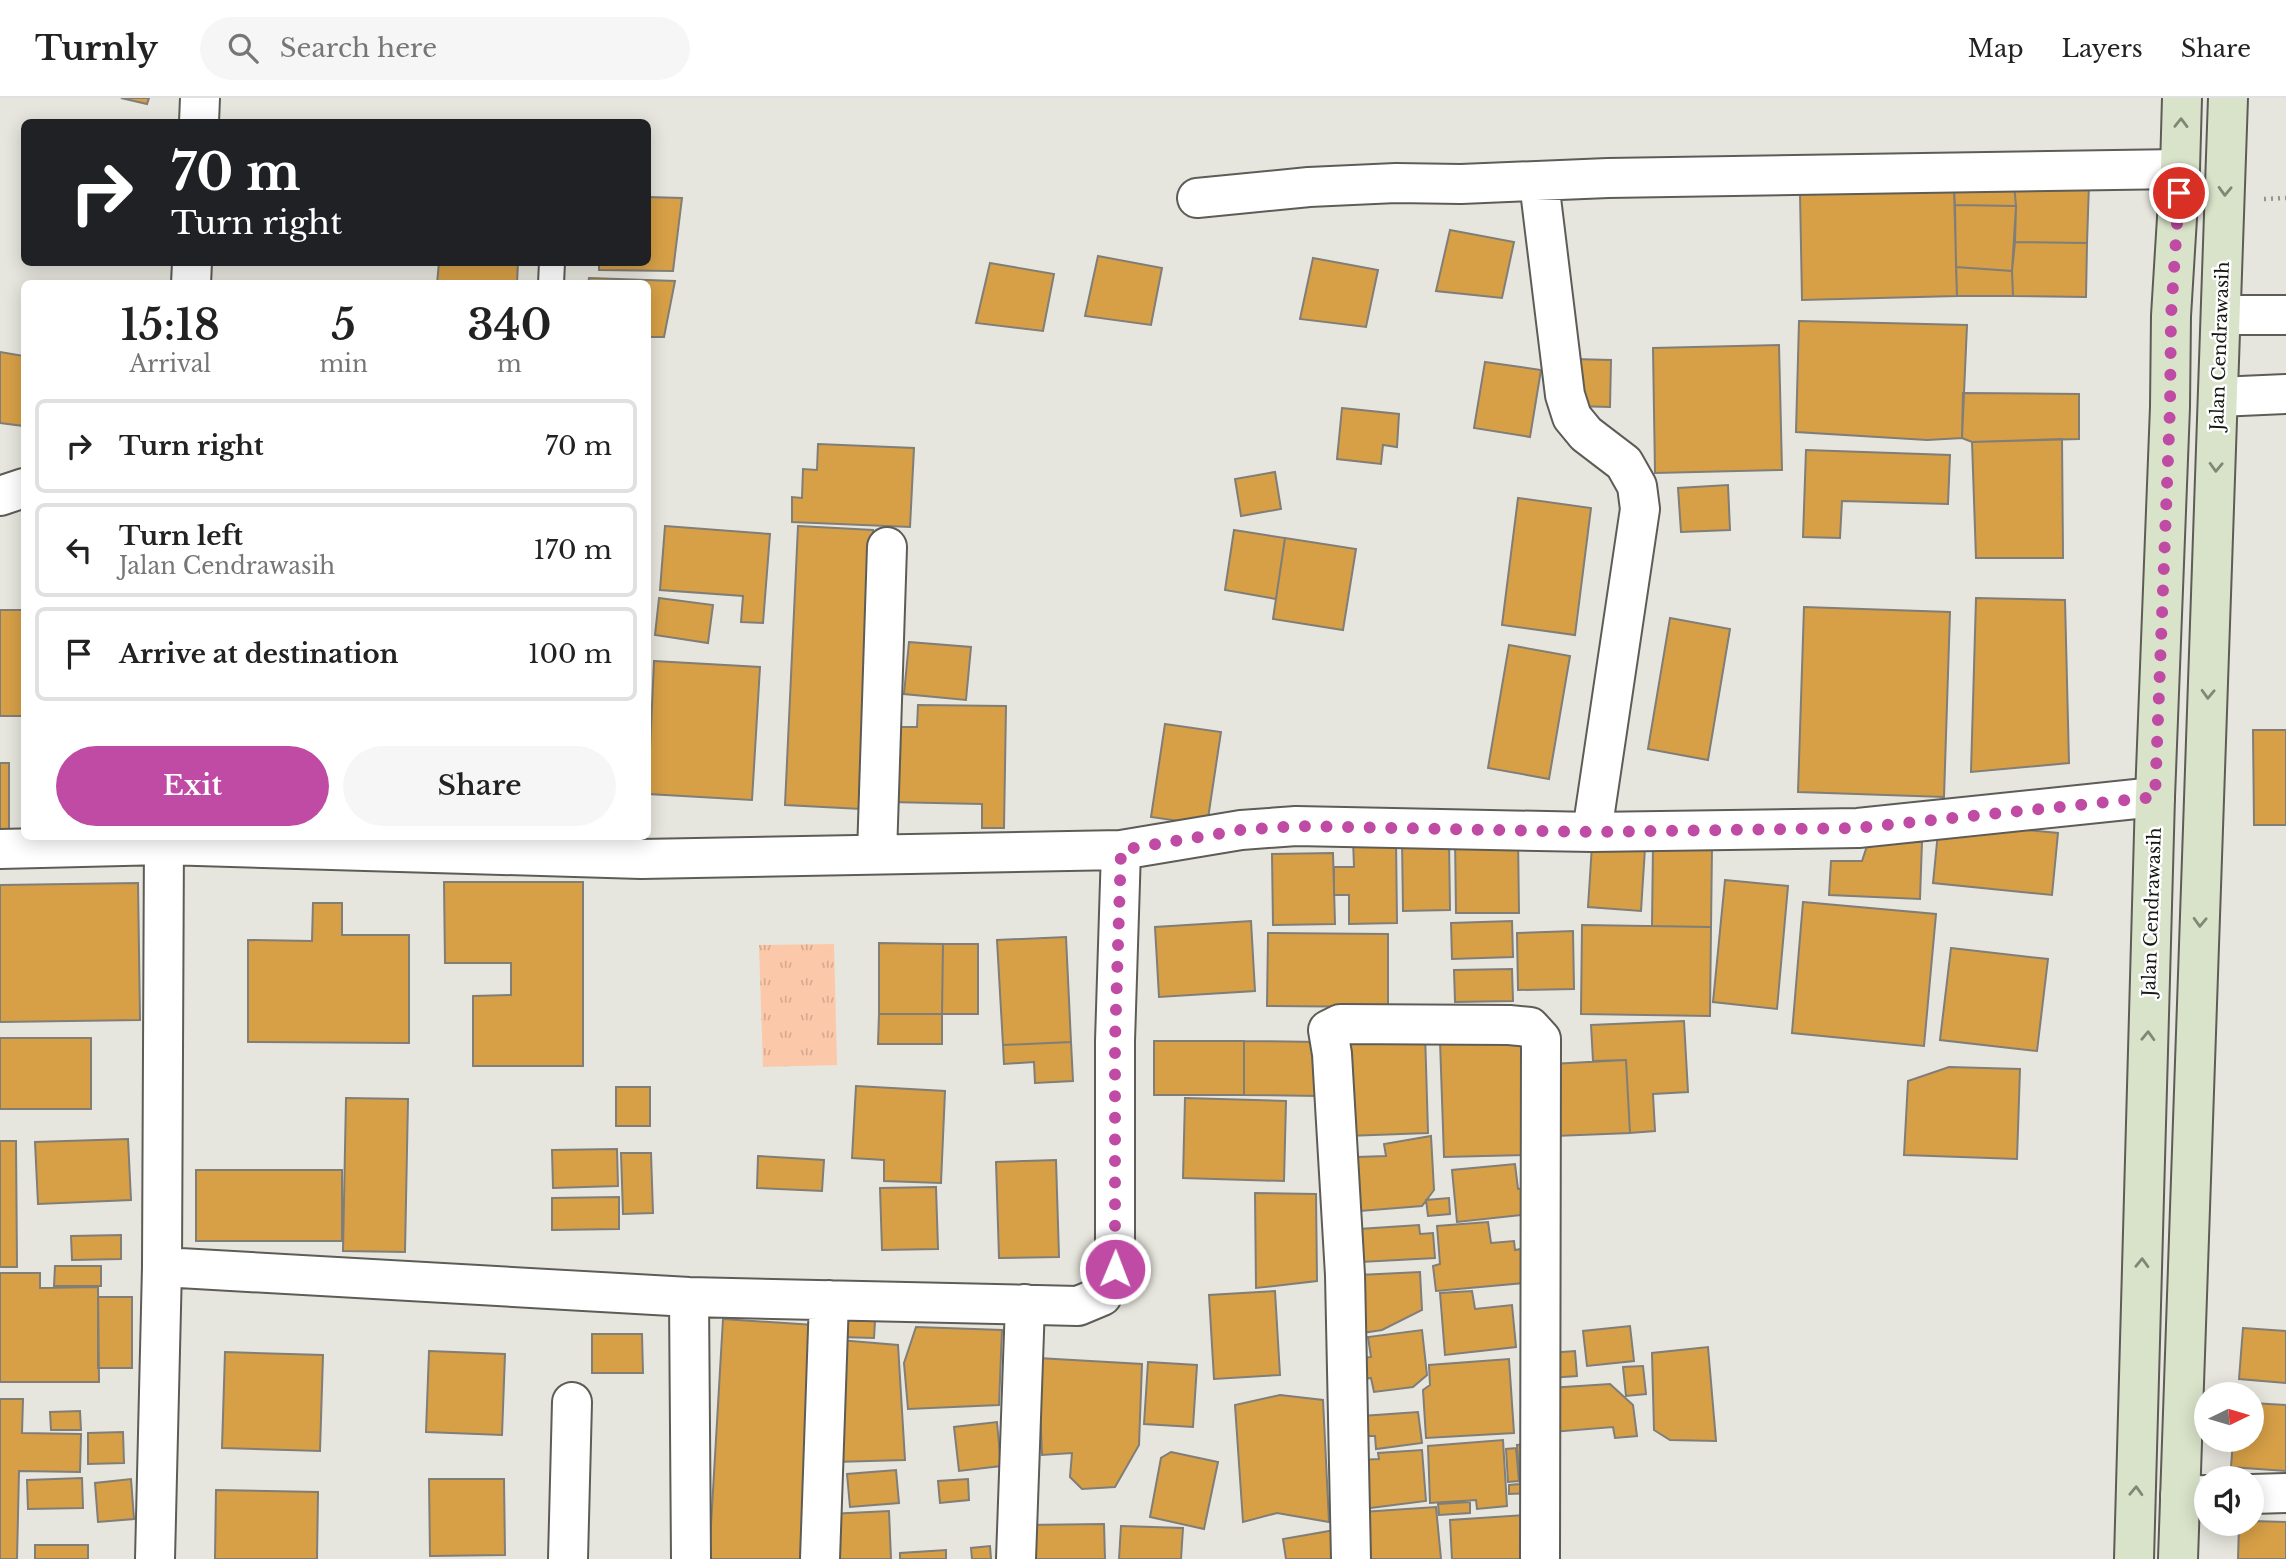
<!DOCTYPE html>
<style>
:root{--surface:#fff;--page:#f6f6f6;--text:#222;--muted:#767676;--line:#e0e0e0;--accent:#bf4ba4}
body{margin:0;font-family:"Libre Baskerville",serif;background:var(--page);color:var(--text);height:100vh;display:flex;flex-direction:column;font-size:26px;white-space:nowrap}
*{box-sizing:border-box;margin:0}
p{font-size:23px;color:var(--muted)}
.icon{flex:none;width:38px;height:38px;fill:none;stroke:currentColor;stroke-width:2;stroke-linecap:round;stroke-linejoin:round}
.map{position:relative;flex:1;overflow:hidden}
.details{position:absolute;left:21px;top:182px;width:630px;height:560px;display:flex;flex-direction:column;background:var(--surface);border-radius:10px;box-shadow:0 4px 18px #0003}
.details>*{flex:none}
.top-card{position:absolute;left:21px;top:21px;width:630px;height:147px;border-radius:10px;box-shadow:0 4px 18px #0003;background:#202124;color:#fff;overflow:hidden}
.needle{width:46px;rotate:85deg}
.fabs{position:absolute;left:2194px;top:1284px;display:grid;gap:14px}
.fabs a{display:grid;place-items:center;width:70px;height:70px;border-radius:50%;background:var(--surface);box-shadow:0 4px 18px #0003;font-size:35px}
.pin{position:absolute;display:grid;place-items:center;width:60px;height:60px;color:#fff;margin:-30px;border:4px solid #fff;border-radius:50%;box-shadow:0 2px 7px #0007}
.me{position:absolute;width:77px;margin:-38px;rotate:1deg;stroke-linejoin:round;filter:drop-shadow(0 0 5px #0008)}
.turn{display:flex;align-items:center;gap:24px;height:147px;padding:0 35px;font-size:32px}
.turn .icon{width:91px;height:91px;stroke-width:2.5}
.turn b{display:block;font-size:49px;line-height:60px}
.eta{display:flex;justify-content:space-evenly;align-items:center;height:119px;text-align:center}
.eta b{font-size:42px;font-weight:600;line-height:49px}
.cta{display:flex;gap:14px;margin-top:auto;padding:14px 35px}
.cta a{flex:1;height:80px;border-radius:42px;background:var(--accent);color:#fff;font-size:28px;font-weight:600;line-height:80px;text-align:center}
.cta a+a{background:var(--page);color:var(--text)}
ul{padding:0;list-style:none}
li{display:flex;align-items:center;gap:21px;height:94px;margin:0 14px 10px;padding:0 21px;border:4px solid var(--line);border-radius:10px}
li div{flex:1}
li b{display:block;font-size:26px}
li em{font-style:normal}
header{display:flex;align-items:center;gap:42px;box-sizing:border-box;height:98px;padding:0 35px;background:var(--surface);border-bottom:2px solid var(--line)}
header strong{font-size:33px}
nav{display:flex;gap:38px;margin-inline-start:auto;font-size:24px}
.search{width:490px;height:63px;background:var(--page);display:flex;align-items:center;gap:18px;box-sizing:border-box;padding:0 24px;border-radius:38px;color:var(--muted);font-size:26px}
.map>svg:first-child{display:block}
</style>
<header>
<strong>Turnly</strong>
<div class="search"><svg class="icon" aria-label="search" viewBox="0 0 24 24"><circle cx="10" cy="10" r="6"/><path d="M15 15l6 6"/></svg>Search here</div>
<nav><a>Map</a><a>Layers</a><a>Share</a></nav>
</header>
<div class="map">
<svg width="2286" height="1461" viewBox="0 0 2286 1461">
<defs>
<pattern id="grass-tufts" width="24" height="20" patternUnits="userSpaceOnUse" patternTransform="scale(1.75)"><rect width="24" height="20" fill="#fcc8aa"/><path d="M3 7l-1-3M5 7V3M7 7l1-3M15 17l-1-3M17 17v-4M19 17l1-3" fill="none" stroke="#d7ab91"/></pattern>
</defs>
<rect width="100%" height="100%" fill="#e6e6de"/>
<path fill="url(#grass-tufts)" d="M 834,846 L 837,967 L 763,969 L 759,847 Z"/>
<path fill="#d7a047" stroke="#817d77" stroke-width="2" d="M 121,0 L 149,0 L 147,6 Z
M 2014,86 L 2089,86 L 2087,145 L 2015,144 L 2016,108 Z
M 2014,86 L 2016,108 L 1955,107 L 1954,91 Z
M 1954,91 L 1957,198 L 1802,202 L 1800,95 Z
M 648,99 L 682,100 L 673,173 L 599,172 L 599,164 L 648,164 Z
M 1955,107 L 2016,108 L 2012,173 L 1956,169 Z
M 1450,132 L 1514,144 L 1502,200 L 1436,193 Z
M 2015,144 L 2087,145 L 2086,199 L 2013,198 L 2012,173 Z
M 1098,158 L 1162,170 L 1151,227 L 1085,218 Z
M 1313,160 L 1378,172 L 1366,229 L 1300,221 Z
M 439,164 L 518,164 L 517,186 L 437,186 Z
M 990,165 L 1054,176 L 1043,233 L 976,225 Z
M 1956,169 L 2012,173 L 2013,198 L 1957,198 Z
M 589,180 L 675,183 L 664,239 L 648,239 L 648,186 L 588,186 Z
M 1799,223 L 1967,227 L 1962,340 L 1927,342 L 1796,334 Z
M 648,247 L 650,247 L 648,298 Z
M 1779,247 L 1782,372 L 1655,375 L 1653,250 Z
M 0,254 L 24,258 L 24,328 L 0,325 Z
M 1573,261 L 1611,262 L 1610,309 L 1572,308 Z
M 1485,264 L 1541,272 L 1530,339 L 1474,330 Z
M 1963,295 L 2079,296 L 2079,341 L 1972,344 L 1962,340 Z
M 1342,310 L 1399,316 L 1397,349 L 1383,347 L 1381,366 L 1337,361 Z
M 2062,341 L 2063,460 L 1976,460 L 1972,344 Z
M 818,346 L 914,350 L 910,429 L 792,424 L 792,399 L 802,400 L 803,371 L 817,372 Z
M 1806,352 L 1950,357 L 1948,406 L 1842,403 L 1840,440 L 1803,439 Z
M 1275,374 L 1281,411 L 1241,418 L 1235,381 Z
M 1728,387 L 1730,432 L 1681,434 L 1678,390 Z
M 1518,400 L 1591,410 L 1575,537 L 1502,527 Z
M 665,428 L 770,436 L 763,525 L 741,524 L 743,498 L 660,492 Z
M 798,428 L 873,432 L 861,711 L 785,707 Z
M 1234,432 L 1285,440 L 1276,501 L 1225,492 Z
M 1285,440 L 1356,451 L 1343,532 L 1273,521 Z
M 659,500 L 713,507 L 708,545 L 655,537 Z
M 1976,500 L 2065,502 L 2069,665 L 1971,674 Z
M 1804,509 L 1950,514 L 1944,699 L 1798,694 Z
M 0,512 L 24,512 L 24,618 L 0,618 Z
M 1670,520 L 1730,531 L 1708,662 L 1648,651 Z
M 909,544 L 971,549 L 966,602 L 904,596 Z
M 1509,547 L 1570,558 L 1549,681 L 1488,670 Z
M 654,563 L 760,569 L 752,702 L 648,696 Z
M 918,607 L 1006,608 L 1004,730 L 982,730 L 982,706 L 889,704 L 890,629 L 917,629 Z
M 1165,626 L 1221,634 L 1207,727 L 1151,719 Z
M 2253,632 L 2286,632 L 2286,727 L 2254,727 Z
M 0,665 L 9,665 L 9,732 L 0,732 Z
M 1939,724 L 2058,735 L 2052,797 L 1933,785 Z
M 1518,738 L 1519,815 L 1456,815 L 1455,739 Z
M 1396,741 L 1397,825 L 1349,826 L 1349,797 L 1334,797 L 1334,769 L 1354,769 L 1353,742 Z
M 1402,741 L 1449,741 L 1450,812 L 1403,813 Z
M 1869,742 L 1922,744 L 1920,801 L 1829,797 L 1831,763 L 1862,763 Z
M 1592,747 L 1645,750 L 1641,813 L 1588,809 Z
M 1653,748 L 1712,749 L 1711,829 L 1652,828 Z
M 1333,755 L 1335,826 L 1273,827 L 1272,756 Z
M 1725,782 L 1788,788 L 1777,911 L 1713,904 Z
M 444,784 L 583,784 L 583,968 L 473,968 L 473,898 L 511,897 L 511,865 L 445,865 Z
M 138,785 L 140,922 L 0,924 L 0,787 Z
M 1803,804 L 1936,816 L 1924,948 L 1792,935 Z
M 313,805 L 342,805 L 342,837 L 409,837 L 409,945 L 248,944 L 248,842 L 312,843 Z
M 1251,823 L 1255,893 L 1159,899 L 1155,829 Z
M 1512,823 L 1513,859 L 1452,861 L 1451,825 Z
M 1582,827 L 1711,829 L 1710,918 L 1581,916 Z
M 1573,833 L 1574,891 L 1518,892 L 1517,835 Z
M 1268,835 L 1388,836 L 1388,909 L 1267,908 Z
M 1066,839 L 1071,944 L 1003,947 L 997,842 Z
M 879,845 L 943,846 L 942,916 L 879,916 Z
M 943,846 L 978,846 L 978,916 L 942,916 Z
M 1951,850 L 2048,861 L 2037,953 L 1940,942 Z
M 1512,871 L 1513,903 L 1455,904 L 1454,872 Z
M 879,916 L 942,916 L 942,946 L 878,946 Z
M 1684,923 L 1688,994 L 1653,996 L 1655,1033 L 1630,1035 L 1626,962 L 1593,963 L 1591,927 Z
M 1425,934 L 1428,1035 L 1347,1038 L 1343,937 Z
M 0,940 L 91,940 L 91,1011 L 0,1011 Z
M 1521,941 L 1525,1057 L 1444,1059 L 1440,943 Z
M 1154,943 L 1244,943 L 1244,997 L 1154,997 Z
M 1244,943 L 1319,944 L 1319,998 L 1244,997 Z
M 1071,944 L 1073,983 L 1035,985 L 1034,964 L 1004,966 L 1003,947 Z
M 1626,962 L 1630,1035 L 1555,1038 L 1551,966 Z
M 1949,969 L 2020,971 L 2017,1061 L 1904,1057 L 1908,983 Z
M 856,988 L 945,993 L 941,1085 L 884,1083 L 884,1062 L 852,1060 Z
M 616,989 L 650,989 L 650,1028 L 616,1028 Z
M 346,1000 L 408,1001 L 405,1154 L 343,1153 Z
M 1185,1000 L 1286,1003 L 1284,1083 L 1183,1080 Z
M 1431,1038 L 1434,1092 L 1422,1108 L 1360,1113 L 1348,1079 L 1359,1077 L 1357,1059 L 1386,1058 L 1384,1046 Z
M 128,1041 L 131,1102 L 38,1106 L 35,1044 Z
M 0,1043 L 16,1043 L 17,1169 L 0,1169 Z
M 617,1051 L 618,1088 L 553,1090 L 552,1052 Z
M 621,1055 L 651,1055 L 653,1115 L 623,1116 Z
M 758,1058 L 824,1062 L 822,1093 L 757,1090 Z
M 1056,1062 L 1059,1159 L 999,1160 L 996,1064 Z
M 1515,1066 L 1518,1091 L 1528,1090 L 1531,1116 L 1457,1124 L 1452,1072 Z
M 196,1072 L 342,1072 L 342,1143 L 196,1143 Z
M 936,1089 L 938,1151 L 882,1152 L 880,1090 Z
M 1255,1095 L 1316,1096 L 1317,1183 L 1256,1190 Z
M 619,1099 L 619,1131 L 552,1132 L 552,1100 Z
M 1449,1100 L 1450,1116 L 1428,1118 L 1426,1102 Z
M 1488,1124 L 1491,1145 L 1514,1143 L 1515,1152 L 1521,1151 L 1524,1185 L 1436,1193 L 1433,1168 L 1440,1166 L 1437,1128 Z
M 1419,1127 L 1420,1136 L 1433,1135 L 1435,1160 L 1361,1164 L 1359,1131 Z
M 121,1137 L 121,1161 L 72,1162 L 71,1138 Z
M 55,1168 L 101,1168 L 101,1188 L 54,1188 Z
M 1420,1174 L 1422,1212 L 1382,1232 L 1362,1235 L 1359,1177 Z
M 0,1175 L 40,1175 L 40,1190 L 98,1189 L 99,1284 L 0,1284 Z
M 1275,1193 L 1280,1277 L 1214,1281 L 1209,1197 Z
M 1472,1193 L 1475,1211 L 1512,1207 L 1516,1249 L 1445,1257 L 1440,1195 Z
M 98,1199 L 132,1199 L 132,1270 L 98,1270 Z
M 723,1221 L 814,1227 L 801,1461 L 709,1461 Z
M 840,1222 L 875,1223 L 874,1240 L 840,1239 Z
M 1630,1228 L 1634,1263 L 1587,1268 L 1583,1233 Z
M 916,1229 L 1002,1232 L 999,1307 L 908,1311 L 904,1265 Z
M 2243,1230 L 2286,1233 L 2286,1285 L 2239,1281 Z
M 1422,1232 L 1427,1277 L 1413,1289 L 1374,1294 L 1371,1280 L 1358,1282 L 1355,1261 L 1371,1259 L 1368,1239 Z
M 592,1236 L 642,1236 L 643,1275 L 592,1275 Z
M 839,1242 L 898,1247 L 905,1362 L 835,1364 Z
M 1708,1249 L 1716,1343 L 1670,1342 L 1654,1332 L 1652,1255 Z
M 429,1253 L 505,1256 L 502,1337 L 426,1334 Z
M 1575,1253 L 1577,1278 L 1550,1280 L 1548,1255 Z
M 225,1254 L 323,1257 L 320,1353 L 222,1350 Z
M 1038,1260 L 1142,1266 L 1139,1347 L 1115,1389 L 1082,1391 L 1070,1379 L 1072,1355 L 1042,1357 Z
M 1509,1261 L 1514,1335 L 1426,1340 L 1423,1292 L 1430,1287 L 1429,1267 Z
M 1148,1264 L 1197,1267 L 1193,1329 L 1144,1326 Z
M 1643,1268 L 1646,1296 L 1626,1298 L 1623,1269 Z
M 1610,1286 L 1633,1307 L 1637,1338 L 1615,1340 L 1613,1329 L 1552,1334 L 1549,1290 Z
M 1280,1297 L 1323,1302 L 1329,1424 L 1277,1415 L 1243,1424 L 1235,1307 Z
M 0,1301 L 23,1301 L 22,1335 L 81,1336 L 80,1374 L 19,1373 L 17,1461 L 0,1461 Z
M 2252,1305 L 2286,1307 L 2286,1373 L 2231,1369 L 2233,1342 L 2252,1342 Z
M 80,1313 L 81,1332 L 51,1332 L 50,1314 Z
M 1418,1314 L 1422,1345 L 1376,1351 L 1375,1338 L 1365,1338 L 1362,1318 Z
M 997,1324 L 1001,1368 L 959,1373 L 954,1329 Z
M 123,1334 L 124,1365 L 88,1366 L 88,1335 Z
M 1503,1342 L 1507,1408 L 1477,1411 L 1476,1402 L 1430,1405 L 1428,1348 Z
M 1530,1346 L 1534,1395 L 1509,1396 L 1509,1387 L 1520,1386 L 1517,1347 Z
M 1516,1350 L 1519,1383 L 1508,1384 L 1506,1351 Z
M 1422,1352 L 1426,1403 L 1354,1412 L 1359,1362 L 1379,1361 L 1378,1355 Z
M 1171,1354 L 1218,1364 L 1204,1431 L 1150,1419 L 1161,1360 Z
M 896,1372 L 899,1405 L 850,1409 L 847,1376 Z
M 82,1380 L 83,1410 L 28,1411 L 27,1382 Z
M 131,1381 L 134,1421 L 98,1424 L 95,1385 Z
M 429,1381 L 504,1381 L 505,1457 L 430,1458 Z
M 968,1381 L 969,1402 L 940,1405 L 938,1383 Z
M 216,1392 L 318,1394 L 317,1461 L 215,1461 Z
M 1470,1404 L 1470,1415 L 1439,1417 L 1438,1406 Z
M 1436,1409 L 1441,1461 L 1366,1461 L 1362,1414 Z
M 889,1413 L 891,1461 L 832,1461 L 829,1416 Z
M 1525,1417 L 1528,1461 L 1452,1461 L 1450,1422 Z
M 2252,1423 L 2286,1424 L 2286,1461 L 2238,1461 L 2239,1426 L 2252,1426 Z
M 1104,1426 L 1105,1461 L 1023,1461 L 1023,1427 Z
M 1121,1428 L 1183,1430 L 1181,1461 L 1119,1461 Z
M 1335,1432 L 1340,1461 L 1286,1461 L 1283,1441 Z
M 35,1447 L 88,1447 L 88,1461 L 35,1461 Z
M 990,1448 L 991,1461 L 972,1461 L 971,1450 Z
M 946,1452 L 946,1461 L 900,1461 L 900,1455 Z"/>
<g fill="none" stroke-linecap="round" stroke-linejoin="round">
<defs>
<path id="service" d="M 551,186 L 552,164"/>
<path id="minor" d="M 199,24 L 200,0
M 1539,84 L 1565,297 L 1572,319 L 1586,336 L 1624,365 L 1637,388 L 1640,411 L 1592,734
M 1197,100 L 1309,89 L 1396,85 L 1461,86 L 1608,80 L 2180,71
M 191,186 L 192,164
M 2221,217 L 2286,217
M 2218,299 L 2286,296
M 0,398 L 24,390
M 0,751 L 164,747 L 641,761 L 1121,752 L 1241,732 L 1296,728 L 1592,734 L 1858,730 L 2155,699
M 877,756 L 887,449
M 162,1169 L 689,1199 L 1078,1208 L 1102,1198 L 1115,1171 L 1115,943 L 1121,752
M 689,1199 L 691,1461
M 2252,1396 L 2286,1395
M 2180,1398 L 2207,1397
M 155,1461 L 162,1169 L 164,738
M 568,1461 L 572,1304
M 820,1461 L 829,1202
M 1016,1461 L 1025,1206
M 1351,1461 L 1345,1177 L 1332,956 L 1328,932 L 1340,926 L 1509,927 L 1530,929 L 1541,941 L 1540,1461"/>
<path id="secondary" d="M 2134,1461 L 2155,699 L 2170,309 L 2171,218 L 2180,71 L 2182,0
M 2178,1461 L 2228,0"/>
</defs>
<use href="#service" stroke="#5d5c56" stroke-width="28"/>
<use href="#minor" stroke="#5d5c56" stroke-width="42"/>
<use href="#secondary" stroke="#5d5c56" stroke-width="42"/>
<path stroke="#94948e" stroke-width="4.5" stroke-dasharray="2 5" stroke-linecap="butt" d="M 2264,101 L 2286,100"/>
<use href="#service" stroke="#fff" stroke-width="24"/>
<use href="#minor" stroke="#fff" stroke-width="38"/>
<use href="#secondary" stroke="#d9e3c9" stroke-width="38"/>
</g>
<defs><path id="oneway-chevron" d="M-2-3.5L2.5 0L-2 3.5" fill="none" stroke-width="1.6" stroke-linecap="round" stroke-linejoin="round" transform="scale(1.75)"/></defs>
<g stroke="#818777">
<use href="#oneway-chevron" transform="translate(2181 25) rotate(-89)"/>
<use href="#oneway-chevron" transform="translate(2225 93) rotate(92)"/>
<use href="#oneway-chevron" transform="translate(2216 369) rotate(92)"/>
<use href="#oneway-chevron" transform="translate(2208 596) rotate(92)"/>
<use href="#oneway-chevron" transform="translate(2200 824) rotate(92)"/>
<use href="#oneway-chevron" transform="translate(2148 938) rotate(-88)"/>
<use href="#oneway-chevron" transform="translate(2142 1165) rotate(-88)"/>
<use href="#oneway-chevron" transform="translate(2136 1393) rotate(-88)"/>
</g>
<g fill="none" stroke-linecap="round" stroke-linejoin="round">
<path stroke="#bf4ba4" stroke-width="12" stroke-dasharray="0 21.6" d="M 1115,1171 L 1115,943 L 1121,752 L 1241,732 L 1296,728 L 1592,734 L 1857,730 L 2155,699 L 2170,309 L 2171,218 L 2179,95"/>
</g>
<g text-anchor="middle" stroke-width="5" stroke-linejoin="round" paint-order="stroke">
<g font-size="18" fill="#161613" stroke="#fff">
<text transform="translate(2220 248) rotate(-88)" y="6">Jalan Cendrawasih</text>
<text transform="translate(2152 814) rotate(-88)" y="6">Jalan Cendrawasih</text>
</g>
</g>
</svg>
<div class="fabs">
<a><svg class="needle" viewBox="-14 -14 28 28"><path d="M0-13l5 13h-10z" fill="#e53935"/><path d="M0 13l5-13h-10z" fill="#767676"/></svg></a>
<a><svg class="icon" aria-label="sound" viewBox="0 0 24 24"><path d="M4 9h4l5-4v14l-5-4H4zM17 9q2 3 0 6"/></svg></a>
</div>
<div class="pin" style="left:2179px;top:95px;background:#d93025"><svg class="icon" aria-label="arrive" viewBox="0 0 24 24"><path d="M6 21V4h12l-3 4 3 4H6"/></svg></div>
<svg class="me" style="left:1115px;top:1171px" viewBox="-20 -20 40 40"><circle r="17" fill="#bf4ba4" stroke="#fff" stroke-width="3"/><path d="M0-11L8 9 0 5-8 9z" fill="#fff"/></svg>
<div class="top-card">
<div class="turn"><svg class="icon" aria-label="right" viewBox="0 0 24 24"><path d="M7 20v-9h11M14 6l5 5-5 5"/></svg><div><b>70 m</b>Turn right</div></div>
</div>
<section class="details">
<div class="eta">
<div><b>15:18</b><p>Arrival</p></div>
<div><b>5</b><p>min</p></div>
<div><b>340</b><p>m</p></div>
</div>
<ul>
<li><svg class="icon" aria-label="right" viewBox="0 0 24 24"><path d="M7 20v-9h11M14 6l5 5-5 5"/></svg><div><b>Turn right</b></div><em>70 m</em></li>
<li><svg class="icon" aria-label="left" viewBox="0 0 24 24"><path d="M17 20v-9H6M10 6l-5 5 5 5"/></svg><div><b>Turn left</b><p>Jalan Cendrawasih</p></div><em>170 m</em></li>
<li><svg class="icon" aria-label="arrive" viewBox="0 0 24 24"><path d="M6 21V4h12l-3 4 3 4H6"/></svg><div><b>Arrive at destination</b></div><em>100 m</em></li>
</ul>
<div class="cta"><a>Exit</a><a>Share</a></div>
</section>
</div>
